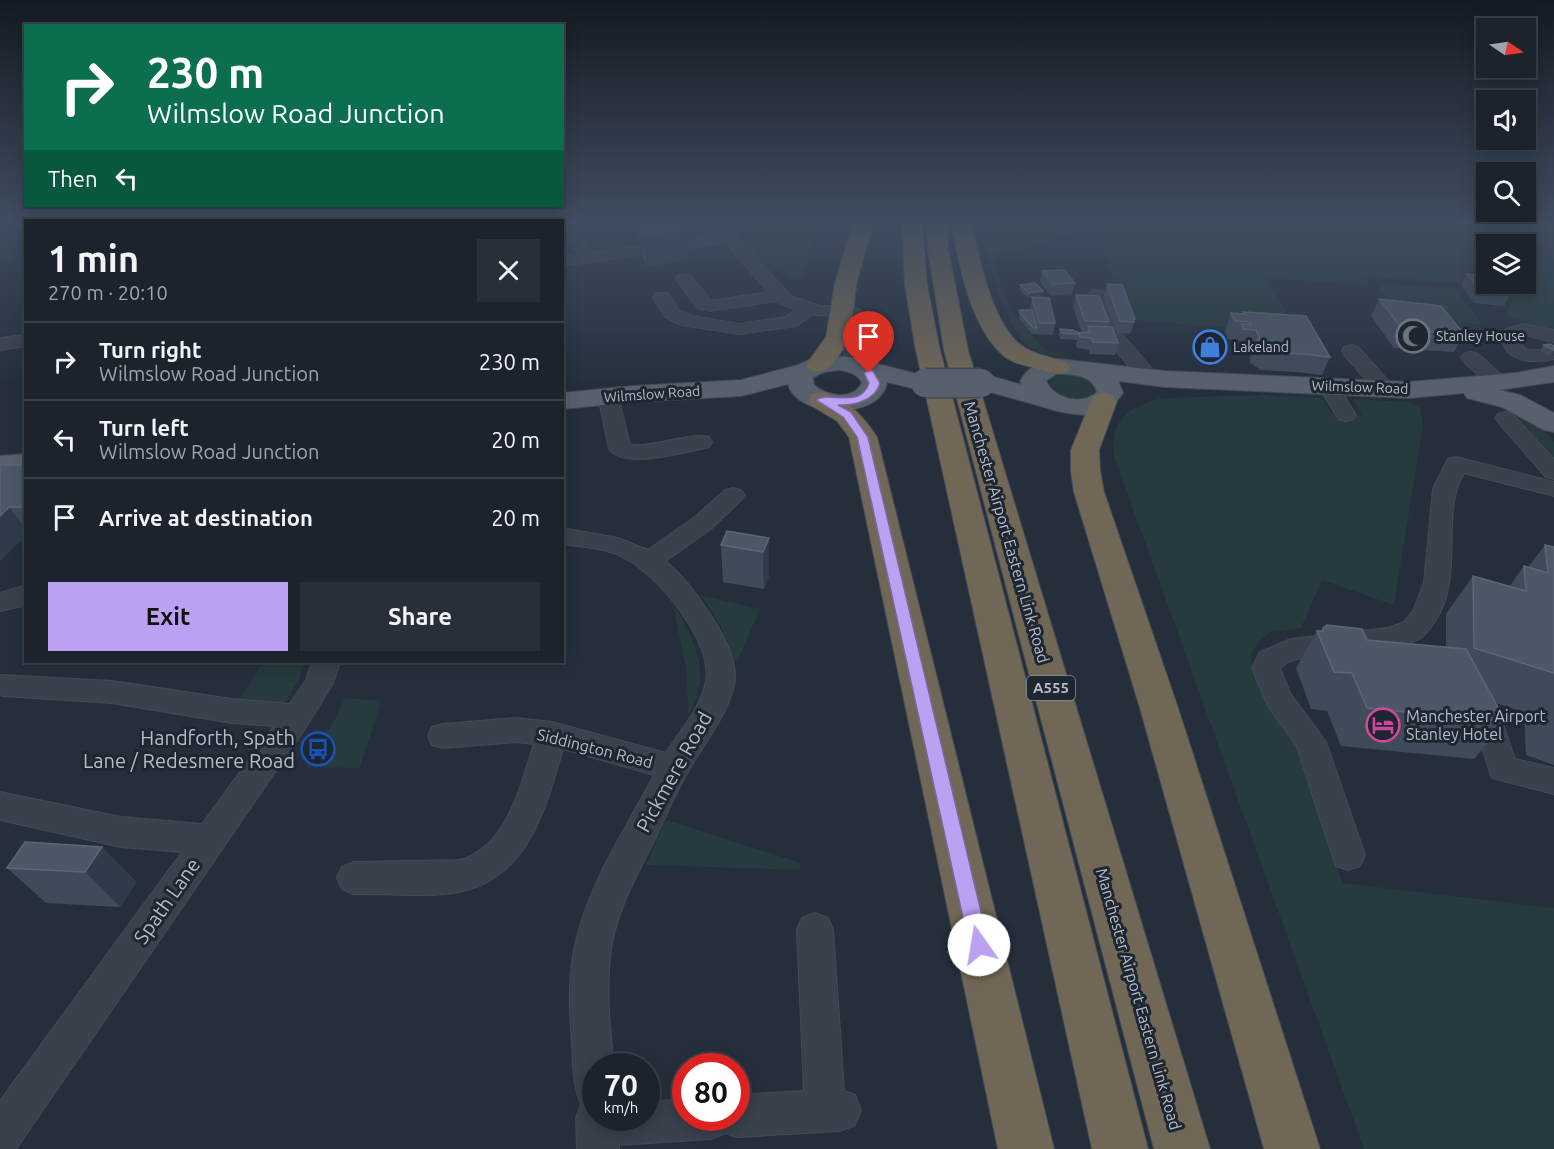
<!DOCTYPE html>
<meta charset="utf-8">
<style>
:root{--surface:#1c232d;--page:#292f39;--text:#f1f3f6;--muted:#a0a4aa;--line:#3a4049;--accent:#bca0f2}
body{margin:0;font-family:Ubuntu,sans-serif;background:var(--page);color:var(--text);height:100vh;display:flex;flex-direction:column;font-size:22px;white-space:nowrap}
*{box-sizing:border-box;margin:0}
p{font-size:20px;color:var(--muted)}
.icon{flex:none;width:33px;height:33px;fill:none;stroke:currentColor;stroke-width:2;stroke-linecap:round;stroke-linejoin:round}
.map{position:relative;flex:1;overflow:hidden}
.drawer{position:absolute;left:24px;top:219px;width:540px;height:444px;display:flex;flex-direction:column;background:var(--surface);border-radius:0px;box-shadow:0 3px 15px #0003,0 0 0 2px var(--line)}
.drawer>*{flex:none}
.guide{position:absolute;left:24px;top:24px;width:540px;height:183px;border-radius:0px;box-shadow:0 3px 15px #0003,0 0 0 2px var(--line);background:#0b6e4f;color:#fff;overflow:hidden}
.needle{width:39px;rotate:103deg}
.buttons{position:absolute;left:1476px;top:18px;display:grid;gap:12px}
.buttons a{display:grid;place-items:center;width:60px;height:60px;border-radius:0px;background:var(--surface);box-shadow:0 3px 15px #0003,0 0 0 2px var(--line);font-size:30px}
.speed{position:absolute;left:582px;top:1053px;display:flex;gap:12px;font-size:30px;font-weight:700;text-align:center}
.speed>*{display:grid;place-content:center;width:78px;height:78px;border-radius:50%;background:var(--surface);box-shadow:0 3px 15px #0003,0 0 0 2px var(--line);line-height:1}
.speed small{font-size:15px;font-weight:400}
.speed .limit{border:9px solid #d22;background:#fff;color:#111}
.pin{position:absolute;display:grid;place-items:center;width:51px;height:51px;color:#fff;margin:-62px -26px;border-radius:50% 50% 50% 0;rotate:-45deg;box-shadow:0 0 6px #0007}
.pin .icon{rotate:45deg}
.me{position:absolute;width:66px;margin:-33px;rotate:347deg;stroke-linejoin:round;filter:drop-shadow(0 0 4px #0008)}
.turn{display:flex;align-items:center;gap:21px;height:126px;padding:0 24px;font-size:27px}
.turn .icon{width:78px;height:78px;stroke-width:2.5}
.turn b{display:block;font-size:42px;line-height:51px}
.then{display:flex;align-items:center;height:57px;padding:0 24px;background:#0003;gap:12px;font-size:22px}
.round{display:grid;place-items:center;flex:none;width:63px;height:63px;border-radius:0px;background:var(--page)}
.summary{display:flex;align-items:center;justify-content:space-between;height:102px;padding:0 24px}
h1{font-size:36px;font-weight:700;line-height:45px}
.primary-button{display:flex;gap:12px;margin-top:auto;padding:12px 24px}
.primary-button a{flex:1;height:69px;border-radius:0px;background:var(--accent);color:#111;font-size:24px;font-weight:700;line-height:69px;text-align:center}
.primary-button a+a{background:var(--page);color:var(--text)}
ul{padding:0;list-style:none}
li{display:flex;align-items:center;gap:18px;height:78px;padding:0 24px;border-top:2px solid var(--line)}
li div{flex:1}
li b{display:block;font-size:22px}
li em{font-style:normal}
.map>svg:first-child{display:block}
</style>
<div class="map">
<svg width="1554" height="1149" viewBox="0 0 1554 1149">
<rect width="100%" height="100%" fill="#252f3c"/>
<path fill="#273a3d" fill-rule="evenodd" d="M 724,223 L 819,223 L 802,278 L 789,279 L 784,272 L 770,270 L 741,241 L 749,239 L 744,233 L 734,235 Z
M 979,223 L 1554,223 L 1554,334 L 1507,316 L 1512,291 L 1493,286 L 1365,276 L 1370,285 L 1265,278 L 1300,333 L 1129,320 L 1100,241 L 1092,224 L 1084,223 L 1073,235 L 997,255 L 995,266 L 1004,294 L 1016,316 L 1044,350 L 1063,354 L 1059,356 C 1047,355 1035,353 1025,344 C 1005,327 986,250 979,223 ZM 1486,244 L 1526,244 L 1526,284 L 1486,284 Z
M 1377,283 L 1456,289 L 1483,325 L 1398,318 Z
M 1060,374 C 1075,373 1086,376 1096,388 L 1096,392 C 1082,405 1061,397 1048,386 L 1050,379 Z
M 1262,395 L 1322,398 L 1332,414 L 1362,415 L 1353,399 L 1410,402 L 1420,408 L 1423,425 L 1394,605 L 1322,580 L 1301,628 L 1271,632 L 1258,642 L 1251,655 L 1252,672 L 1271,707 L 1301,745 L 1342,883 L 1554,908 L 1554,1149 L 1364,1149 L 1114,456 C 1110,419 1129,407 1162,398 Z
M 1507,412 L 1533,422 L 1554,441 L 1554,462 Z
M 700,595 L 760,609 L 738,660 L 732,662 C 726,635 718,616 700,595 Z
M 673,604 C 695,642 713,674 688,715 L 687,673 Z
M 263,662 L 304,662 L 299,680 L 284,703 L 265,706 L 236,705 Z
M 345,698 L 381,701 L 360,768 L 306,767 L 336,717 Z
M 666,820 L 801,863 L 799,870 L 646,865 Z"/>
<g fill="none" stroke-linecap="round" stroke-linejoin="round">
<defs>
<path id="minor" d="M 562,223 L 569,223 L 593,252 L 719,235 L 709,223 L 725,223 L 791,296 L 820,306 L 851,306 L 861,310 L 864,314 L 862,337 L 867,366 L 864,370 L 850,370 C 841,356 844,332 846,316 L 812,315 L 796,326 L 739,334 L 681,325 L 665,317 L 653,297 L 656,293 L 668,293 L 678,310 L 692,316 L 739,324 L 785,317 L 796,310 L 776,301 L 711,311 L 697,308 L 676,279 L 678,275 L 690,275 L 711,301 L 768,292 L 726,243 L 562,266 L 562,256 L 578,254 L 562,234 Z
M 1097,290 L 1103,291 L 1106,295 L 1121,333 L 1153,370 L 1154,376 L 1151,380 L 1137,380 L 1133,371 L 1103,335 L 1088,295 L 1091,291 Z
M 1523,324 L 1554,330 L 1554,342 L 1525,335 L 1520,337 L 1523,347 L 1528,350 L 1554,351 L 1554,359 C 1532,364 1502,362 1502,334 L 1505,330 Z
M 26,335 L 26,346 L 0,350 L 0,338 Z
M 1351,345 L 1358,347 L 1392,385 L 1395,389 L 1392,393 L 1378,393 L 1344,355 L 1342,351 L 1344,347 Z
M 1471,352 L 1478,354 L 1506,379 L 1509,383 L 1506,387 L 1492,387 L 1464,362 L 1461,358 L 1464,354 Z
M 1328,380 L 1335,382 L 1338,386 L 1356,415 L 1353,419 L 1346,421 L 1339,419 L 1336,415 L 1318,386 L 1321,382 Z
M 608,390 L 615,392 L 618,396 L 630,445 C 656,448 686,432 709,437 L 712,442 L 709,447 C 687,452 624,470 609,449 L 598,396 L 601,392 Z
M 1505,412 L 1512,414 L 1554,459 L 1554,479 L 1546,477 L 1498,422 L 1495,418 L 1498,414 Z
M 1456,457 L 1554,482 L 1554,496 L 1464,473 C 1439,513 1466,577 1434,623 C 1430,628 1426,634 1422,637 C 1403,651 1343,653 1318,656 C 1305,658 1290,658 1280,668 L 1290,693 L 1326,742 L 1365,855 L 1360,866 L 1348,870 L 1336,866 L 1297,747 L 1268,706 L 1252,668 L 1260,652 L 1291,639 L 1388,628 L 1404,622 L 1413,611 L 1424,583 L 1433,489 L 1448,459 Z
M 733,488 L 741,490 L 745,495 L 741,500 L 712,528 L 666,561 C 691,583 735,642 735,676 C 735,705 703,745 689,770 C 676,792 666,816 655,839 C 636,877 614,915 610,957 C 606,994 610,1030 614,1066 L 596,1066 L 596,1118 L 646,1118 L 646,1102 L 686,1099 L 686,1118 L 736,1118 L 736,1095 L 804,1091 L 797,930 L 802,918 L 815,913 L 828,918 L 833,930 L 844,1091 L 855,1095 L 861,1110 L 855,1125 L 840,1131 L 736,1137 L 726,1133 L 711,1139 L 619,1145 L 619,1149 L 577,1149 L 576,1118 L 581,1105 C 573,1085 573,1064 572,1042 C 569,1007 568,971 577,937 C 591,880 627,827 654,775 L 563,749 C 546,807 528,879 459,892 C 425,898 388,893 354,894 L 342,889 L 337,878 L 342,867 L 354,862 L 460,860 C 508,846 520,786 534,744 L 516,742 L 443,748 L 432,745 L 428,736 L 432,727 L 443,724 L 516,718 L 552,722 L 666,753 C 680,731 702,707 706,680 C 713,642 658,575 625,558 C 606,548 584,547 562,544 L 562,528 L 618,538 L 648,550 L 695,517 L 725,490 Z
M 26,585 L 26,605 L 0,611 L 0,593 Z
M 312,662 L 340,662 L 333,683 L 308,724 L 16,1149 L 0,1149 L 0,1101 L 182,852 L 121,847 L 0,820 L 0,792 L 121,817 L 202,824 L 274,726 L 232,723 L 112,703 L 3,696 L 0,695 L 0,675 L 112,681 L 232,699 L 290,704 L 306,680 Z
M 1488,709 L 1499,713 L 1515,759 L 1554,768 L 1554,794 L 1492,778 L 1473,721 L 1477,713 Z"/>
<path id="major" d="M 833,356 L 850,357 L 933,378 L 937,383 L 933,388 L 924,391 L 887,382 C 880,422 796,418 788,384 L 741,396 L 633,402 L 562,409 L 562,393 L 633,386 L 741,380 L 798,365 L 809,360 ZM 839,370 C 848,371 858,374 862,383 C 853,401 827,396 814,385 L 813,378 C 821,372 829,371 839,370 Z
M 1059,359 L 1165,371 L 1409,382 L 1515,373 L 1554,366 L 1554,382 L 1499,390 L 1520,395 L 1554,413 L 1554,432 L 1544,430 L 1502,407 L 1467,398 L 1464,393 L 1409,398 L 1165,387 L 1118,381 L 1123,393 C 1099,427 1065,413 1033,404 C 1015,399 996,394 978,388 L 974,383 L 978,378 L 987,375 L 1022,385 L 1020,381 C 1029,366 1041,360 1059,359 ZM 1056,374 C 1071,374 1092,374 1097,392 C 1082,406 1054,399 1046,381 Z
M 26,454 L 26,472 L 0,474 L 0,456 Z"/>
<path id="highway" d="M 853,223 L 873,223 C 868,242 862,262 857,281 C 851,311 857,334 836,359 C 827,370 823,374 809,370 L 806,365 L 826,337 L 835,283 Z
M 902,223 L 922,223 L 927,285 L 939,346 L 1148,1149 L 1092,1149 L 915,346 L 905,285 Z
M 928,223 L 948,223 L 948,249 L 968,350 L 1210,1149 L 1154,1149 L 944,350 L 928,249 Z
M 952,223 L 972,223 C 979,258 992,324 1022,346 C 1034,355 1052,357 1066,362 L 1070,367 L 1066,372 C 1054,375 1046,371 1034,368 C 1024,365 1012,363 1004,356 C 971,329 958,263 952,223 Z
M 821,392 C 848,399 862,415 877,437 L 1054,1149 L 998,1149 L 849,437 L 837,421 L 812,406 L 808,400 L 812,394 Z
M 1104,393 L 1113,395 L 1117,401 L 1099,450 L 1100,471 L 1104,492 L 1178,708 L 1320,1149 L 1264,1149 L 1140,708 L 1074,492 L 1071,471 L 1071,450 L 1091,401 L 1095,395 Z"/>
</defs>
<use href="#minor" stroke="#424a55" stroke-width="2"/>
<use href="#major" stroke="#424a55" stroke-width="2"/>
<use href="#highway" stroke="#444c57" stroke-width="2"/>
<use href="#minor" fill="#39414c" fill-rule="evenodd"/>
<use href="#major" fill="#57606c" fill-rule="evenodd"/>
<use href="#highway" fill="#716756" fill-rule="evenodd"/>
<defs>
<path id="major-bridge" d="M 925,383 L 981,383"/>
</defs>
<use href="#major-bridge" stroke="#424a55" stroke-width="31" stroke-linecap="butt"/>
<use href="#major-bridge" stroke="#57606c" stroke-width="28"/>
</g>
<path fill="#404b5a" d="M 634,223 L 685,223 L 686,229 L 688,260 L 647,266 L 644,261 L 642,242 L 639,242 L 636,235 Z
M 1042,271 L 1075,283 L 1072,294 L 1050,296 L 1040,282 Z
M 1467,274 L 1511,294 L 1504,306 L 1474,303 L 1461,285 Z
M 1107,284 L 1135,319 L 1130,334 L 1117,333 L 1104,296 Z
M 1020,285 L 1043,291 L 1042,296 L 1034,297 L 1055,323 L 1053,335 L 1032,334 L 1019,319 L 1019,310 L 1030,310 L 1032,298 L 1028,298 L 1019,290 Z
M 1076,295 L 1109,322 L 1108,327 L 1118,343 L 1115,355 L 1090,354 L 1089,350 L 1077,348 L 1076,345 L 1077,340 L 1060,339 L 1059,335 L 1060,329 L 1082,333 L 1073,307 Z
M 1379,299 L 1464,334 L 1454,352 L 1394,348 L 1371,316 Z
M 1243,312 L 1330,357 L 1322,375 L 1297,372 L 1261,370 L 1250,363 L 1250,358 L 1252,353 L 1249,347 L 1236,347 L 1234,342 L 1235,339 L 1228,339 L 1225,331 L 1231,313 L 1243,314 Z
M 1544,345 L 1554,346 L 1554,356 L 1550,356 L 1540,351 Z
M 26,465 L 26,535 L 0,561 L 0,466 Z
M 769,538 L 769,576 L 764,589 L 723,582 L 721,545 Z
M 1545,545 L 1554,547 L 1554,765 L 1526,755 L 1524,712 L 1496,703 L 1506,722 L 1474,759 L 1341,746 L 1327,711 L 1311,709 L 1296,668 L 1317,631 L 1321,631 L 1323,628 L 1367,640 L 1446,647 L 1446,614 L 1473,576 L 1509,587 L 1524,566 L 1528,567 Z
M 233,662 L 257,662 L 256,663 Z
M 102,847 L 136,882 L 120,907 L 46,903 L 7,868 Z"/>
<path fill="#303b49" d="M 637,223 L 685,223 L 685,229 L 686,229 L 688,260 L 647,266 L 643,235 L 641,230 L 642,242 L 639,242 Z
M 1043,291 L 1042,296 L 1028,298 L 1029,293 Z
M 1554,350 L 1554,356 L 1550,356 Z
M 9,507 L 26,529 L 26,535 L 0,561 L 0,516 Z
M 769,538 L 769,576 L 764,589 L 763,552 Z
M 102,847 L 136,882 L 120,907 L 85,872 Z"/>
<path fill="#4c5866" stroke="#5c6775" stroke-width="1.5" d="M 683,224 L 686,229 L 643,235 L 641,230 Z
M 1064,270 L 1075,283 L 1052,284 L 1042,271 Z
M 1467,274 L 1486,276 L 1486,284 L 1502,284 L 1511,294 L 1481,292 Z
M 1035,283 L 1043,291 L 1029,293 L 1020,285 Z
M 1107,284 L 1122,285 L 1135,319 L 1133,319 L 1134,322 L 1120,321 Z
M 1076,295 L 1099,296 L 1109,322 L 1085,321 Z
M 1032,297 L 1049,298 L 1055,323 L 1039,323 Z
M 1379,299 L 1441,306 L 1464,334 L 1403,330 Z
M 1019,310 L 1032,310 L 1037,328 L 1033,328 L 1020,313 Z
M 1243,312 L 1306,316 L 1330,357 L 1304,354 L 1269,352 L 1257,345 L 1257,340 L 1260,339 L 1256,330 L 1243,329 L 1241,324 L 1251,325 L 1250,322 L 1235,321 L 1231,313 L 1245,314 Z
M 1088,326 L 1112,327 L 1118,343 L 1093,342 L 1092,338 L 1080,337 L 1079,333 L 1090,332 Z
M 1060,329 L 1072,330 L 1080,333 L 1079,334 L 1062,333 Z
M 1550,344 L 1554,346 L 1554,350 L 1544,345 Z
M 2,465 L 26,465 L 26,507 L 9,507 L 0,516 L 0,466 Z
M 727,531 L 769,538 L 763,552 L 721,545 Z
M 1545,545 L 1554,547 L 1554,673 L 1474,648 L 1473,576 L 1526,591 L 1524,566 L 1548,573 Z
M 1327,625 L 1362,629 L 1367,640 L 1466,649 L 1506,722 L 1367,708 L 1352,673 L 1334,672 L 1317,631 L 1323,631 L 1323,628 Z
M 25,842 L 102,847 L 85,872 L 7,868 Z"/>
<linearGradient id="sky" x2="0" y2="1"><stop stop-color="#141a21"/><stop offset="0.58" stop-color="#404d61"/><stop offset="1" stop-color="#404d61" stop-opacity="0"/></linearGradient>
<rect width="1554" height="384" fill="url(#sky)"/>
<path fill="#bca0f2" stroke="#7a689d" stroke-width="1.5" d="M 869,370 L 873,371 L 880,383 C 876,400 854,406 838,405 L 851,412 L 868,437 L 989,945 L 986,952 L 979,954 L 972,952 L 969,945 L 857,437 L 843,417 L 816,400 C 829,390 860,410 869,383 L 864,373 Z"/>
<defs>
<symbol id="mosque-ring" viewBox="-11 -11 22 22"><circle r="9.5" fill="#1e2631" stroke="#6b7280" stroke-width="1.5"/><path d="M3.5-4.9A6 6 0 1 0 3.5 4.9A5 5 0 1 1 3.5-4.9Z" fill="#6b7280"/></symbol>
<symbol id="shop-ring" viewBox="-11 -11 22 22"><circle r="9.5" fill="#1e2631" stroke="#3f7fe0" stroke-width="1.5"/><path d="M-5-2.5h2.3a2.7 3.5 0 0 1 5.4 0H5L5.5 6h-11ZM-1.5-2.5h3a1.5 2.3 0 0 0-3 0Z" fill="#3f7fe0"/></symbol>
<symbol id="hotel-ring" viewBox="-11 -11 22 22"><circle r="9.5" fill="#1e2631" stroke="#d1479c" stroke-width="1.5"/><path d="M-6-4.5h1.5V1H6V5H4.5V3h-9V5H-6ZM-4 0a1.8 1.8 0 1 1 3.6 0ZM.5 0V-2.5h3Q6-2.5 6 0Z" fill="#d1479c"/></symbol>
<symbol id="bus-ring" viewBox="-11 -11 22 22"><circle r="9.5" fill="#1e2631" stroke="#1a4fb4" stroke-width="1.5"/><path d="M-5-6H5V4H4V6H2V4H-2V6H-4V4H-5ZM-3.5-4V0h7V-4ZM-3.5 1.2v1.5H-2V1.2ZM2 1.2v1.5H3.5V1.2Z" fill="#1a4fb4"/></symbol>
</defs>
<g fill-rule="evenodd">
<use href="#mosque-ring" x="1394" y="317" width="38" height="38"/>
<use href="#shop-ring" x="1191" y="328" width="38" height="38"/>
<use href="#hotel-ring" x="1364" y="706" width="38" height="38"/>
<use href="#bus-ring" x="299" y="730" width="38" height="38"/>
</g>
<g text-anchor="middle" stroke-width="6" stroke-linejoin="round" paint-order="stroke">
<g font-size="14" fill="#b4bcc7" stroke="#1e2631" text-anchor="start">
<text x="1436" y="341">Stanley House</text>
<text x="1233" y="352">Lakeland</text>
</g>
<g font-size="14" fill="#b4bcc7" stroke="#1e2631">
<text transform="translate(1360 387) rotate(2)" y="5">Wilmslow Road</text>
<text transform="translate(652 394) rotate(-4)" y="5">Wilmslow Road</text>
</g>
<rect fill="#1e2631" stroke="#878f9a" stroke-width="1.5" x="1027" y="676" width="48" height="24" rx="4.5"/>
<g font-size="15" font-weight="bold" fill="#b4bcc7">
<text x="1051" y="693">A555</text>
</g>
<g font-size="16" fill="#b4bcc7" stroke="#1e2631">
<text transform="translate(1007 532) rotate(74)" y="6">Manchester Airport Eastern Link Road</text>
<text transform="translate(595 748) rotate(14)" y="6">Siddington Road</text>
<text transform="translate(1139 999) rotate(74)" y="6">Manchester Airport Eastern Link Road</text>
</g>
<g font-size="16" fill="#b4bcc7" stroke="#1e2631" text-anchor="start">
<text x="1406" y="722">Manchester Airport<tspan x="1406" dy="18">Stanley Hotel</tspan></text>
</g>
<g font-size="20" fill="#b4bcc7" stroke="#1e2631" text-anchor="end">
<text x="295" y="745">Handforth, Spath<tspan x="295" dy="23">Lane / Redesmere Road</tspan></text>
</g>
<g font-size="20" fill="#b4bcc7" stroke="#1e2631">
<text transform="translate(674 772) rotate(-61)" y="7">Pickmere Road</text>
<text transform="translate(167 901) rotate(-55)" y="7">Spath Lane</text>
</g>
</g>
</svg>
<div class="buttons">
<a><svg class="needle" viewBox="-14 -14 28 28"><path d="M0-13l5 13h-10z" fill="#e53935"/><path d="M0 13l5-13h-10z" fill="#a0a4aa"/></svg></a>
<a><svg class="icon" aria-label="sound" viewBox="0 0 24 24"><path d="M4 9h4l5-4v14l-5-4H4zM17 9q2 3 0 6"/></svg></a>
<a><svg class="icon" aria-label="search" viewBox="0 0 24 24"><circle cx="10" cy="10" r="6"/><path d="M15 15l6 6"/></svg></a>
<a><svg class="icon" aria-label="layers" viewBox="0 0 24 24"><path d="M12 4l9 5-9 5-9-5zM3 14l9 5 9-5"/></svg></a>
</div>
<div class="speed"><div>70<small>km/h</small></div><div class="limit">80</div></div>
<div class="pin" style="left:869px;top:373px;background:#d93025"><svg class="icon" aria-label="arrive" viewBox="0 0 24 24"><path d="M6 21V4h12l-3 4 3 4H6"/></svg></div>
<svg class="me" style="left:979px;top:945px" viewBox="-20 -20 40 40"><circle r="19" fill="#fff"/><path d="M0-13L10 11 0 6-10 11z" fill="#bca0f2"/></svg>
<div class="guide">
<div class="turn"><svg class="icon" aria-label="right" viewBox="0 0 24 24"><path d="M7 20v-9h11M14 6l5 5-5 5"/></svg><div><b>230 m</b>Wilmslow Road Junction</div></div>
<div class="then">Then<svg class="icon" aria-label="left" viewBox="0 0 24 24"><path d="M17 20v-9H6M10 6l-5 5 5 5"/></svg></div>
</div>
<section class="drawer">
<div class="summary"><div><h1>1 min</h1><p>270 m · 20:10</p></div><a class="round"><svg class="icon" aria-label="close" viewBox="0 0 24 24"><path d="M6 6l12 12M18 6L6 18"/></svg></a></div>
<ul>
<li><svg class="icon" aria-label="right" viewBox="0 0 24 24"><path d="M7 20v-9h11M14 6l5 5-5 5"/></svg><div><b>Turn right</b><p>Wilmslow Road Junction</p></div><em>230 m</em></li>
<li><svg class="icon" aria-label="left" viewBox="0 0 24 24"><path d="M17 20v-9H6M10 6l-5 5 5 5"/></svg><div><b>Turn left</b><p>Wilmslow Road Junction</p></div><em>20 m</em></li>
<li><svg class="icon" aria-label="arrive" viewBox="0 0 24 24"><path d="M6 21V4h12l-3 4 3 4H6"/></svg><div><b>Arrive at destination</b></div><em>20 m</em></li>
</ul>
<div class="primary-button"><a>Exit</a><a>Share</a></div>
</section>
</div>
